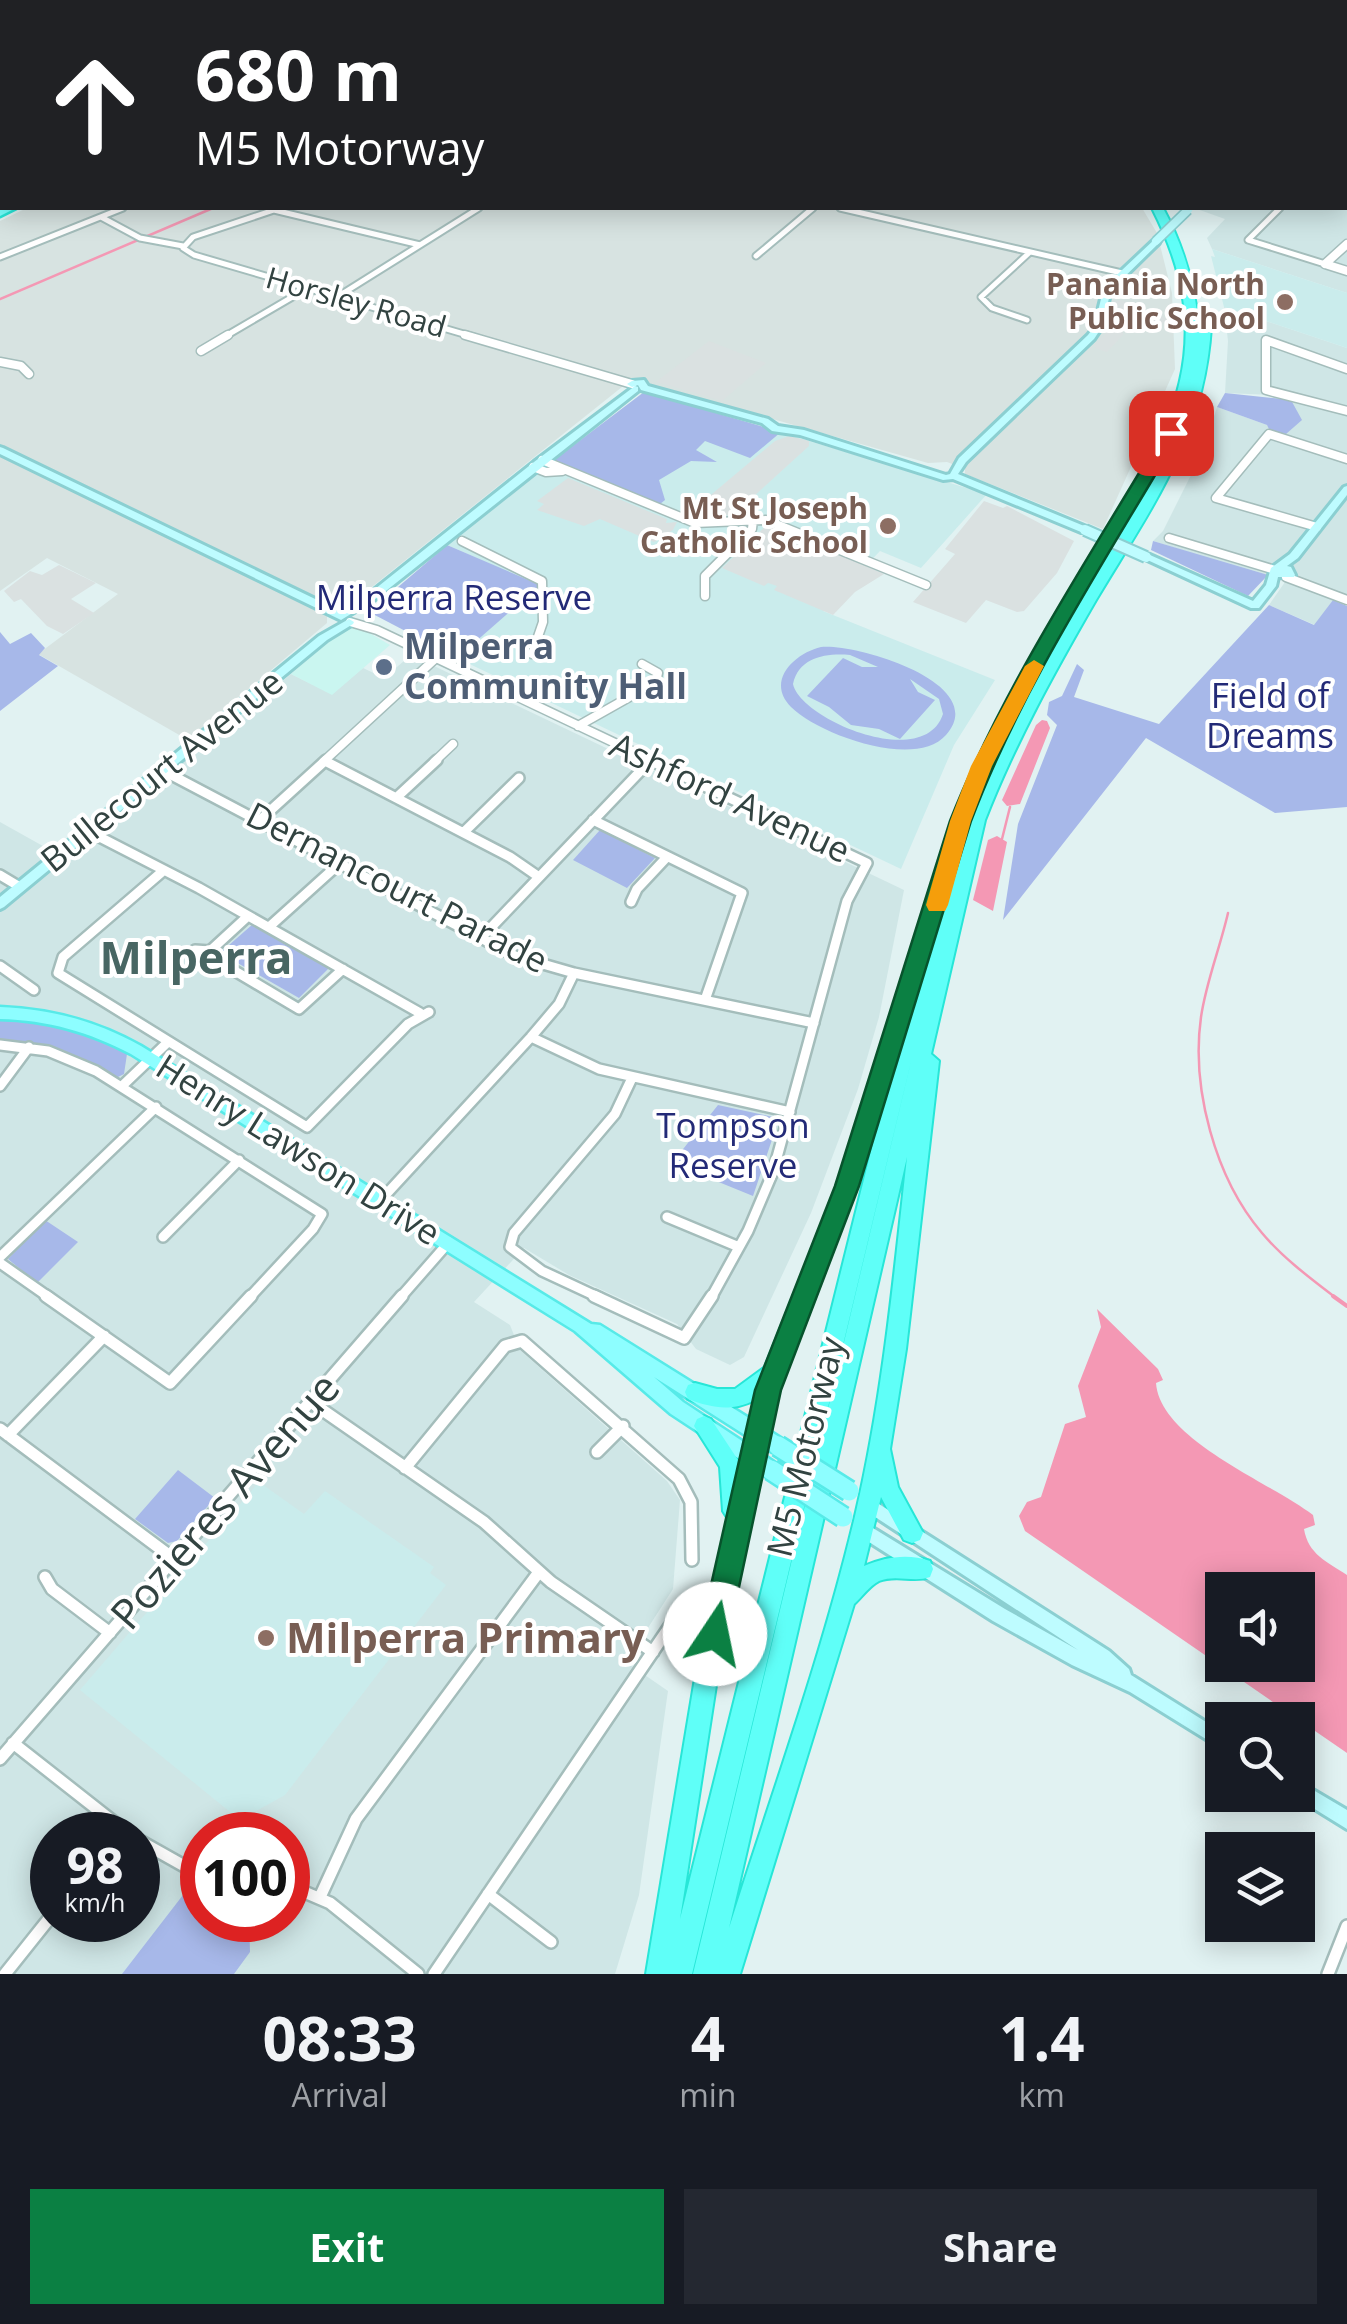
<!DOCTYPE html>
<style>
:root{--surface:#171b24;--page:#242831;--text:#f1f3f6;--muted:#9ea1a6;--accent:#0b8043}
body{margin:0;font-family:"Open Sans",sans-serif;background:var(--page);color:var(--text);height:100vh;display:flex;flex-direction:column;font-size:38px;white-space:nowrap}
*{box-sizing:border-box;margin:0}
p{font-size:32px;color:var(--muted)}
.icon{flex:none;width:55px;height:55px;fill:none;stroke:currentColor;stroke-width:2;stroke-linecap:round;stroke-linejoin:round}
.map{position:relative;height:1974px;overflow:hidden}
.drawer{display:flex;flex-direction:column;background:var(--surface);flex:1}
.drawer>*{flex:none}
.top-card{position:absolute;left:0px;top:0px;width:1348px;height:210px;box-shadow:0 5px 25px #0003;background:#202124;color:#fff;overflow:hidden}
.fabs{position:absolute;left:1205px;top:1572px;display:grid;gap:20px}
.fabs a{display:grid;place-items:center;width:110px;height:110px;border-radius:0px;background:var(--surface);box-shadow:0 5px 25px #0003;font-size:50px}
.speed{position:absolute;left:30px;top:1812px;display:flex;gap:20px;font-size:50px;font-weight:700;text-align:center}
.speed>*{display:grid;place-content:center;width:130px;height:130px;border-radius:50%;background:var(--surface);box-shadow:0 5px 25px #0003;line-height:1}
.speed small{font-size:25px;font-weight:400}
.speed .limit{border:15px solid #d22;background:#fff;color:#111}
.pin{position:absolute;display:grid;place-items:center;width:85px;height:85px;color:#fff;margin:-42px;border-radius:20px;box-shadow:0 5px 15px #0006}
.me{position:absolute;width:110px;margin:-55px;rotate:11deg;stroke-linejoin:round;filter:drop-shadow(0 0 8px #0008)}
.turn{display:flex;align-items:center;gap:35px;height:210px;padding:0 30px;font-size:45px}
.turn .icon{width:130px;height:130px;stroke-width:2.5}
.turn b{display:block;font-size:70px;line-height:85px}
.eta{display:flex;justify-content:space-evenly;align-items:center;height:170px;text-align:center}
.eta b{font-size:60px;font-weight:700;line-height:70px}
.button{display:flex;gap:20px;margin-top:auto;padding:20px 30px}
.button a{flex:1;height:115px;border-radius:0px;background:var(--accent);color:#fff;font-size:40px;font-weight:700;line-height:115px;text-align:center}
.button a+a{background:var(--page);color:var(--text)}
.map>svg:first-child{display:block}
</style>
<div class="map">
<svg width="1347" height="1974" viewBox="0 0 1347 1974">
<rect width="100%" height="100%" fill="#e1f2f2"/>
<path fill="#cfe6e6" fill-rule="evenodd" d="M 1096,0 L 1347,0 L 1347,293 L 1212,249 L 1207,238 L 1225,219 L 1194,208 L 1345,208 L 1345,2 Z
M 1224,307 L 1347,348 L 1347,595 L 1339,592 L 1315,625 L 1269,605 L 1285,582 L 1153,541 L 1163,531 L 1203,451 L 1217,407 L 1267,425 L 1280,438 L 1286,434 L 1272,395 L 1225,393 L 1228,341 Z
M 411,655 L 904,890 L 879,1017 L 858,1089 L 811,1213 L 744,1357 L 730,1365 L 696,1349 L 677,1324 L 569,1275 L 524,1248 L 474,1302 L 510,1325 L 520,1350 L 667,1481 L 680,1500 L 673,1589 L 626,1662 L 668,1691 L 639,1895 L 615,1974 L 0,1974 L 0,822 L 59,855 L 162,770 L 192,757 L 291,674 L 332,694 L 363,668 L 384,678 ZM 52,1835 L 138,1835 L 138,1920 L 52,1920 ZM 202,1835 L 288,1835 L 288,1920 L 202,1920 Z"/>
<path fill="#caf6f0" d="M 347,626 L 359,627 L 390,645 L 332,695 L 291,674 Z"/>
<path fill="#d7e3e1" d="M 536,0 L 1036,0 L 529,2 Z
M 27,208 L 1142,208 L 1157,233 L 1172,293 L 1175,369 L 1103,529 L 965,474 L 965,469 L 947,462 L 928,463 L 632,379 L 358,598 L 341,603 L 327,615 L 327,623 L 188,740 L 38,654 L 118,594 L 47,558 L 0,591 L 0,221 Z"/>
<path fill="#caecec" d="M 1212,249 L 1347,293 L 1347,348 L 1224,307 L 1211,256 L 1215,257 Z
M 644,392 L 987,494 L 921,568 L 880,551 L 823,611 L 995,680 L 954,745 L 901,869 L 457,658 L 539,585 L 447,545 Z
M 259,1482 L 304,1514 L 325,1491 L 434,1567 L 430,1573 L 446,1585 L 285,1795 L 240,1820 L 80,1690 Z"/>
<path fill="#a7b8e9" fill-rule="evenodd" d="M 644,392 L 781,432 L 750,458 L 705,441 L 696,450 L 717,462 L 691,461 L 659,480 L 665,500 L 660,504 L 554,460 Z
M 1225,393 L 1291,400 L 1302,420 L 1286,434 L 1270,431 L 1267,425 L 1217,407 Z
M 1153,541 L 1268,575 L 1248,596 L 1151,550 Z
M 447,545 L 540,585 L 457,658 L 369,612 Z
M 1333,600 L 1347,606 L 1347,807 L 1275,813 L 1146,738 L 1003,920 L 1018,824 L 1057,725 L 1047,715 L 1049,702 L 1062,696 L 1077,664 L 1084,670 L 1074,697 L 1159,724 L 1269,605 L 1314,625 Z
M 0,632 L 10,644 L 31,633 L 45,648 L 39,655 L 58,666 L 0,711 Z
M 821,647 C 855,643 992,683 946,735 C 915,770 818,734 791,707 C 765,681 795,653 821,647 ZM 850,655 L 878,667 L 862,667 L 843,658 L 807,696 L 829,707 L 851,725 L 879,729 L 900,739 L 935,700 L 918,692 L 910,679 L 939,699 L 943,714 C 924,772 800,719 793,684 C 799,657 826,653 850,655 Z
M 600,830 L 655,858 L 627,888 L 573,860 Z
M 253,924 L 330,967 L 299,998 L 220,953 Z
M 10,1018 C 51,1024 92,1029 127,1054 L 124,1074 L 116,1078 C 79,1056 44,1043 0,1041 L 0,1019 Z
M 718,1105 L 773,1117 L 778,1122 L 753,1196 L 672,1163 Z
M 45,1220 L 78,1242 L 37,1283 L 8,1259 Z
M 178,1470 L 215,1498 L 177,1541 L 168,1543 L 135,1519 Z
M 193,1882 L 202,1885 L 202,1920 L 249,1920 L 250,1952 L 234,1974 L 122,1974 Z"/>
<path fill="#dae1e1" d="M 1121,300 L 1168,319 L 1155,331 L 1128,323 L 1128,330 L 1123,329 L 1123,335 L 1107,352 L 1097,349 L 1094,345 L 1107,332 L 1113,332 L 1108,331 L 1114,317 L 1109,314 L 1110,303 Z
M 709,341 L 766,363 L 722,401 L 656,382 Z
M 789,436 L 809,441 L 809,446 L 731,517 L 700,504 L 775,441 Z
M 568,478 L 667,519 L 666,523 L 677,522 L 673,530 L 654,542 L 647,539 L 649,536 L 644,538 L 600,519 L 584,526 L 537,510 L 544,504 L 537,501 Z
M 984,501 L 1003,508 L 1007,506 L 1074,541 L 1057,573 L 1024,611 L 1017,612 L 986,600 L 966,623 L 913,602 L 955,554 L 945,549 Z
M 767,525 L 831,551 L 828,556 L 833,552 L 884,574 L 855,592 L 833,615 L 774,590 L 777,586 L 768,583 L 764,586 L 722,568 Z
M 59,565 L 96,583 L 71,599 L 94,613 L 63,634 L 47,626 L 21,599 L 14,602 L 4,591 L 30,571 L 42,575 Z"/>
<path fill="#f498b4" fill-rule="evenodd" d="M 1042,720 L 1047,721 L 1050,728 L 1020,804 L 1007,806 L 1002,800 L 1036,725 Z
M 997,836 L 1007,842 L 993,911 L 973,900 L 988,840 Z
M 1097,1309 L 1158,1369 L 1163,1380 L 1156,1383 C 1160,1440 1270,1482 1313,1515 L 1315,1525 L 1304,1529 C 1308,1554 1327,1562 1347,1575 L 1347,1753 L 1025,1531 L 1019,1516 L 1027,1502 L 1041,1497 L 1065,1424 L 1086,1417 L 1078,1386 L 1101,1327 ZM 1298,1590 L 1298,1665 L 1222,1665 L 1222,1590 Z"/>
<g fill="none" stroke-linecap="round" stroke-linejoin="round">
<path stroke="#f498b4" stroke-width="2.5" d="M 271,2 L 281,0
M 823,2 L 827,0
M 0,299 L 213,208
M 1002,839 L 1010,807
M 1228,913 C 1220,948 1206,982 1201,1017 C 1191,1088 1215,1178 1262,1233 C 1283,1258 1310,1278 1336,1298"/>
<path stroke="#f498b4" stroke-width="4" d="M 1333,1296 L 1347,1306"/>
<defs>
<path id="minor-far3" d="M 588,0 L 596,2
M 898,0 L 907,2
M 1210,0 L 1220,2
M 840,208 L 1122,273
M 1280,208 L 1248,240 L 1325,264
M 101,217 L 140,238 L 183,246
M 420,245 L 274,210 L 193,237 L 183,248 L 194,255 L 474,337
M 756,256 L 813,208
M 0,257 L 123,208
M 337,297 L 479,208
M 1027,320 L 992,308 L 981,297 L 1030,252
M 224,337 L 306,289"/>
<path id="minor-far2" d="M 465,335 L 632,384
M 201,351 L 228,335
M 0,362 L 21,366 L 29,374
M 1347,369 L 1266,340 L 1266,390 L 1347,411
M 542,460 L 695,523 L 766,520 L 926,585
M 533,467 L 546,472 L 562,471
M 1317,527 L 1216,498 L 1269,434 L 1347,459
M 1169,538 L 1275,570
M 462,541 L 542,581 L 543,622 L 532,654
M 1286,577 L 1347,600
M 705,596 L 705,576 L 752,529 L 753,520
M 350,622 L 377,630 L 655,762
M 578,726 L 656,682 L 658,673 L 642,664
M 323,762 L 436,658
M 434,762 L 453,744"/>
<path id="minor-far1" d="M 649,760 L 867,863 L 847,901 L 773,1172 L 748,1231 L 711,1298
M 327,762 L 510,857 L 539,877
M 162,770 L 515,956 L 574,973 L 814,1023
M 396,798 L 437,760
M 260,820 L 326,760
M 593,820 L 742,893 L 705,1000
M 88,831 L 199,888 L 420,1013
M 464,832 L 519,778
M 163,871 L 63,957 L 58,973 L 307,1127 L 408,1024 L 429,1012
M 0,875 L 20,887
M 631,902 L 637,889 L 667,857
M 269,927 L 340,863
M 481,938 L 651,760
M 195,950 L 210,951 L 248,916
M 210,951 L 213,958 L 299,1009 L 343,969
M 0,966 L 34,990
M 531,1037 L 599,1069 L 790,1112
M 0,1045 L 48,1051 L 96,1071 L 322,1214 L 313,1229 L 249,1298
M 0,1086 L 29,1047
M 122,1086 L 168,1042
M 380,1201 L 531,1037 L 559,1004 L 574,973
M 667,1217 L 739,1247
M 163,1237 L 239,1160
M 0,1257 L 156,1107
M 0,1263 L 50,1298
M 400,1298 L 449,1242
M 600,1298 L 542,1271 L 510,1247 L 514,1233 L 615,1114 L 632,1078"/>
<path id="minor" d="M 46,1296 L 170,1383 L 251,1296
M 594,1296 L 684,1338 L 712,1296
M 311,1402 L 484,1522 L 551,1582 L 653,1652
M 0,1429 L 174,1559
M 8,1435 L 104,1336
M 597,1452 L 623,1426
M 405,1468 L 505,1346 L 522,1341 L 679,1479 L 691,1502 L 692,1560
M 45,1577 L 52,1589 L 110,1633
M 13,1743 L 130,1835
M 0,1759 L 402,1296
M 138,1840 L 202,1876
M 288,1885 L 330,1903 L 418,1974
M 488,1894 L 551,1942
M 320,1897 L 356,1819 L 539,1572
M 5,1974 L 52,1915
M 434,1974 L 681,1610
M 1328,1974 L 1347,1926"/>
<path id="tertiary" d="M 1325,264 L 1347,244
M 1325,264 L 1347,271"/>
<path id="secondary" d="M 1345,55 L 1347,55 L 1347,61 L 1345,61 Z
M 1156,238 L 1160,241 L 1159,243 L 1111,290 L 1102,327 L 1094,339 L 966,462 L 958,474 L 1089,528 L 1089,532 L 1081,532 L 953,479 L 943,480 L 800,435 L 772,431 L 762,423 L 641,390 L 638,385 L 632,387 L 627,384 L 632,381 L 644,380 L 648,386 L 768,419 L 778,426 L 804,430 L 946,475 L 950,474 L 959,458 L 1088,335 L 1094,327 L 1104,287 Z
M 635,386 L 638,387 L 638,391 L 377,598 L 341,620 L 0,454 L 0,447 L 3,448 L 340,611 L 370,593 L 534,462 Z
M 1347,486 L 1347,495 L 1298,558 L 1287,566 L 1291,567 L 1295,575 L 1294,577 L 1278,577 L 1276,586 L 1259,608 L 1251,608 L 1141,557 L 1146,554 L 1150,555 L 1253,601 L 1266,585 L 1271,568 L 1290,554 L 1344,487 Z
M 349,619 L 354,622 L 353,624 L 327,640 L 4,907 L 0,909 L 0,897 L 319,636 Z
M 868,1497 L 1109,1651 L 1129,1669 L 1131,1675 L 1222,1732 L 1222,1749 L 1130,1692 L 1072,1665 L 993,1621 L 858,1535 L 855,1530 L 858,1525 L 863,1523 L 868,1525 L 1005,1609 L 1078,1650 L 863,1509 L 860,1504 L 863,1499 Z
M 1298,1781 L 1347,1810 L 1347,1829 L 1292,1795 L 1298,1795 Z"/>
<path id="primary" d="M 0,1007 C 51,1009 97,1021 141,1046 L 591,1324 L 600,1325 L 784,1440 L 787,1446 L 784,1452 L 778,1454 L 772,1452 L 654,1377 L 683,1402 L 777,1464 L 780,1470 L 777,1476 L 771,1479 L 765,1476 L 671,1414 L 575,1331 L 131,1054 C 89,1032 48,1020 0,1019 Z"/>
<path id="trunk" d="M 4,208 L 16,208 L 0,216 L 0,209 Z"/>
<path id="motorway" d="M 1065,0 L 1075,0 L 1075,2 L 1065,2 Z
M 1152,208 L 1163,208 C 1184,247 1195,285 1199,329 L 1201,324 L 1205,323 L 1211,327 C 1204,438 1151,508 1096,600 C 1055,671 1015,743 985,820 L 931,1054 L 939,1061 L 906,1349 L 890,1449 L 898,1487 L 923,1533 L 920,1540 L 912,1543 L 904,1540 L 881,1497 L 864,1566 C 885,1557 908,1553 930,1561 L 933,1569 L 930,1577 C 914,1583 896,1574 879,1581 C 869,1586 862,1597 854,1604 L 740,1974 L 693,1974 L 915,1045 L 692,1974 L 646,1974 L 697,1666 L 728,1519 L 723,1511 L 720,1467 L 694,1426 L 697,1419 L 704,1416 L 711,1419 L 740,1463 L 755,1400 C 731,1412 712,1408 688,1399 L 685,1392 L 688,1385 L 695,1383 L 717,1389 L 735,1389 L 765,1367 L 837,1187 L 886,1037 L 889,1032 L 901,1032 C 920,953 936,857 968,784 C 1001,710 1042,640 1084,571 C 1160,444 1229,358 1152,208 ZM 882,1107 L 680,1919 L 719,1666 L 769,1422 L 788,1357 L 857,1187 ZM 907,1157 C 894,1276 883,1395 856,1512 C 823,1653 773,1790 729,1928 Z"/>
</defs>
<use href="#minor-far3" stroke="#a4bdbb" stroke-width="9"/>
<use href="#minor-far2" stroke="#a4bdbb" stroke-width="11"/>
<use href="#minor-far1" stroke="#a4bdbb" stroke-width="14"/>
<use href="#minor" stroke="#a4bdbb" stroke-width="16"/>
<use href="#tertiary" stroke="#a4bdbb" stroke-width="11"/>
<use href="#secondary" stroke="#8bcfd1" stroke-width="6"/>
<use href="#primary" stroke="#57eae8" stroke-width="5"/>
<use href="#trunk" stroke="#27e6d7" stroke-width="5"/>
<use href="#motorway" stroke="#27e6d7" stroke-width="4"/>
<use href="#minor-far3" stroke="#fff" stroke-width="5"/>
<use href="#minor-far2" stroke="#fff" stroke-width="8"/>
<use href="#minor-far1" stroke="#fff" stroke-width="9"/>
<use href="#minor" stroke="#fff" stroke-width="11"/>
<use href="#tertiary" stroke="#fff" stroke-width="8"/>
<use href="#secondary" fill="#befcff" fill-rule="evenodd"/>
<use href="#primary" fill="#8dfeff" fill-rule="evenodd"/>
<use href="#trunk" fill="#76fefc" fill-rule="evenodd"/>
<use href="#motorway" fill="#5ffff8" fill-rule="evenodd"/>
<defs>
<path id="secondary-bridge-far1" d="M 1156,241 L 1188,210"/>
<path id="secondary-bridge" d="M 1085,530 L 1146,557"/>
<path id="primary-bridge" d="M 778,1446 L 849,1491
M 771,1470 L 843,1517"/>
</defs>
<use href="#secondary-bridge-far1" stroke="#8bcfd1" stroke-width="11" stroke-linecap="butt"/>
<use href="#secondary-bridge" stroke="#8bcfd1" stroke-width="14" stroke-linecap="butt"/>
<use href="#primary-bridge" stroke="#57eae8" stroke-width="24" stroke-linecap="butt"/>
<use href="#secondary-bridge-far1" stroke="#befcff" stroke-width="8"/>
<use href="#secondary-bridge" stroke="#befcff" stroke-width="10"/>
<use href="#primary-bridge" stroke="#8dfeff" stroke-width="19"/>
</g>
<path fill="#0b8043" stroke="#07532c" stroke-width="2.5" d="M 1171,428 L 1180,433 C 1106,560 1023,684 971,821 L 859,1186 L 781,1390 L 729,1634 L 725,1645 L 715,1649 L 704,1645 L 700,1634 L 755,1390 L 835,1186 L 950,821 C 1004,684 1088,560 1163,433 Z"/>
<path fill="#f59e0b" d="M 1034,660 L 1044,666 L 992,766 L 971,821 L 948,905 L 945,911 L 929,911 L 926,905 L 950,821 L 971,766 L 1025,666 Z"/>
<g fill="#8d6e63" stroke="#fff" stroke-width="4">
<circle cx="1285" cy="302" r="10"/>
<circle cx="888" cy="526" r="10"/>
<circle cx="266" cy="1638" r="10"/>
</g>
<circle fill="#5c6f8a" stroke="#fff" stroke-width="4" cx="384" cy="667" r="10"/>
<g text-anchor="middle" stroke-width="8" stroke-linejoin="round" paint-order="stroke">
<g font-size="30" font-weight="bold" fill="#785e54" stroke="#fff" text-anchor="end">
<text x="1265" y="295">Panania North<tspan x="1265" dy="34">Public School</tspan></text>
<text x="868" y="519">Mt St Joseph<tspan x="868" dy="34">Catholic School</tspan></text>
</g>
<g font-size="30" fill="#324341" stroke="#fff">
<text transform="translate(356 303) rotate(16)" y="10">Horsley Road</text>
</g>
<g font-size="35" fill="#232a77" stroke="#fff">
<text x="454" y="610">Milperra Reserve</text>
<text x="1270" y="708">Field of<tspan x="1270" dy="40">Dreams</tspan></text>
<text x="733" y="1138">Tompson<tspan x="733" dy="40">Reserve</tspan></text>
</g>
<g font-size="35" font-weight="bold" fill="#4e5e75" stroke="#fff" text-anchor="start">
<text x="404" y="659">Milperra<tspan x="404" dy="40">Community Hall</tspan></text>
</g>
<g font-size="35" fill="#324341" stroke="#fff">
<text transform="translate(162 771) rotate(-39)" y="12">Bullecourt Avenue</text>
<text transform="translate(730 798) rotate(25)" y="12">Ashford Avenue</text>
<text transform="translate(397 888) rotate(27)" y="12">Dernancourt Parade</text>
<text transform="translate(298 1150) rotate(32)" y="12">Henry Lawson Drive</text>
<text transform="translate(806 1447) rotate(-76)" y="12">M5 Motorway</text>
</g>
<g font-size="42" fill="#324341" stroke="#fff">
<text transform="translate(225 1501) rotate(-49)" y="15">Pozieres Avenue</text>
</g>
<g font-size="42" font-weight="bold" fill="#785e54" stroke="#fff" text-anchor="start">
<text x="286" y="1653">Milperra Primary</text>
</g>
<g font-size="45" font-weight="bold" fill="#486663" stroke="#fff">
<text x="196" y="974">Milperra</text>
</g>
</g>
</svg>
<div class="fabs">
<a><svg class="icon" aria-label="sound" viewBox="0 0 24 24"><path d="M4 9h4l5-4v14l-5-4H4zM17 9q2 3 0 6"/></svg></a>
<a><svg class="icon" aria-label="search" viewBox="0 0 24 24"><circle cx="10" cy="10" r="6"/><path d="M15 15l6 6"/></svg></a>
<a><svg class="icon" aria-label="layers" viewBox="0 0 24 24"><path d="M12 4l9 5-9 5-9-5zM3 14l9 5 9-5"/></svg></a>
</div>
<div class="speed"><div>98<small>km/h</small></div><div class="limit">100</div></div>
<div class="pin" style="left:1171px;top:433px;background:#d93025"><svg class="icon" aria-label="arrive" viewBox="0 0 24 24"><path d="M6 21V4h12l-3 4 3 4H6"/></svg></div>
<svg class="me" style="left:715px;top:1634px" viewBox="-20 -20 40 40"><circle r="19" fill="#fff"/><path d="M0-13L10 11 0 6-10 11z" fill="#0b8043"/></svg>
<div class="top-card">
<div class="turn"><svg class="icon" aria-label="ahead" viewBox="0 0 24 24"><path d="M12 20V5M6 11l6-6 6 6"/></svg><div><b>680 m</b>M5 Motorway</div></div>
</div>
</div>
<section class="drawer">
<div class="eta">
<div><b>08:33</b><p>Arrival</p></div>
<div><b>4</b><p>min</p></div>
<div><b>1.4</b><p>km</p></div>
</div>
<div class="button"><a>Exit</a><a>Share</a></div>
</section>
